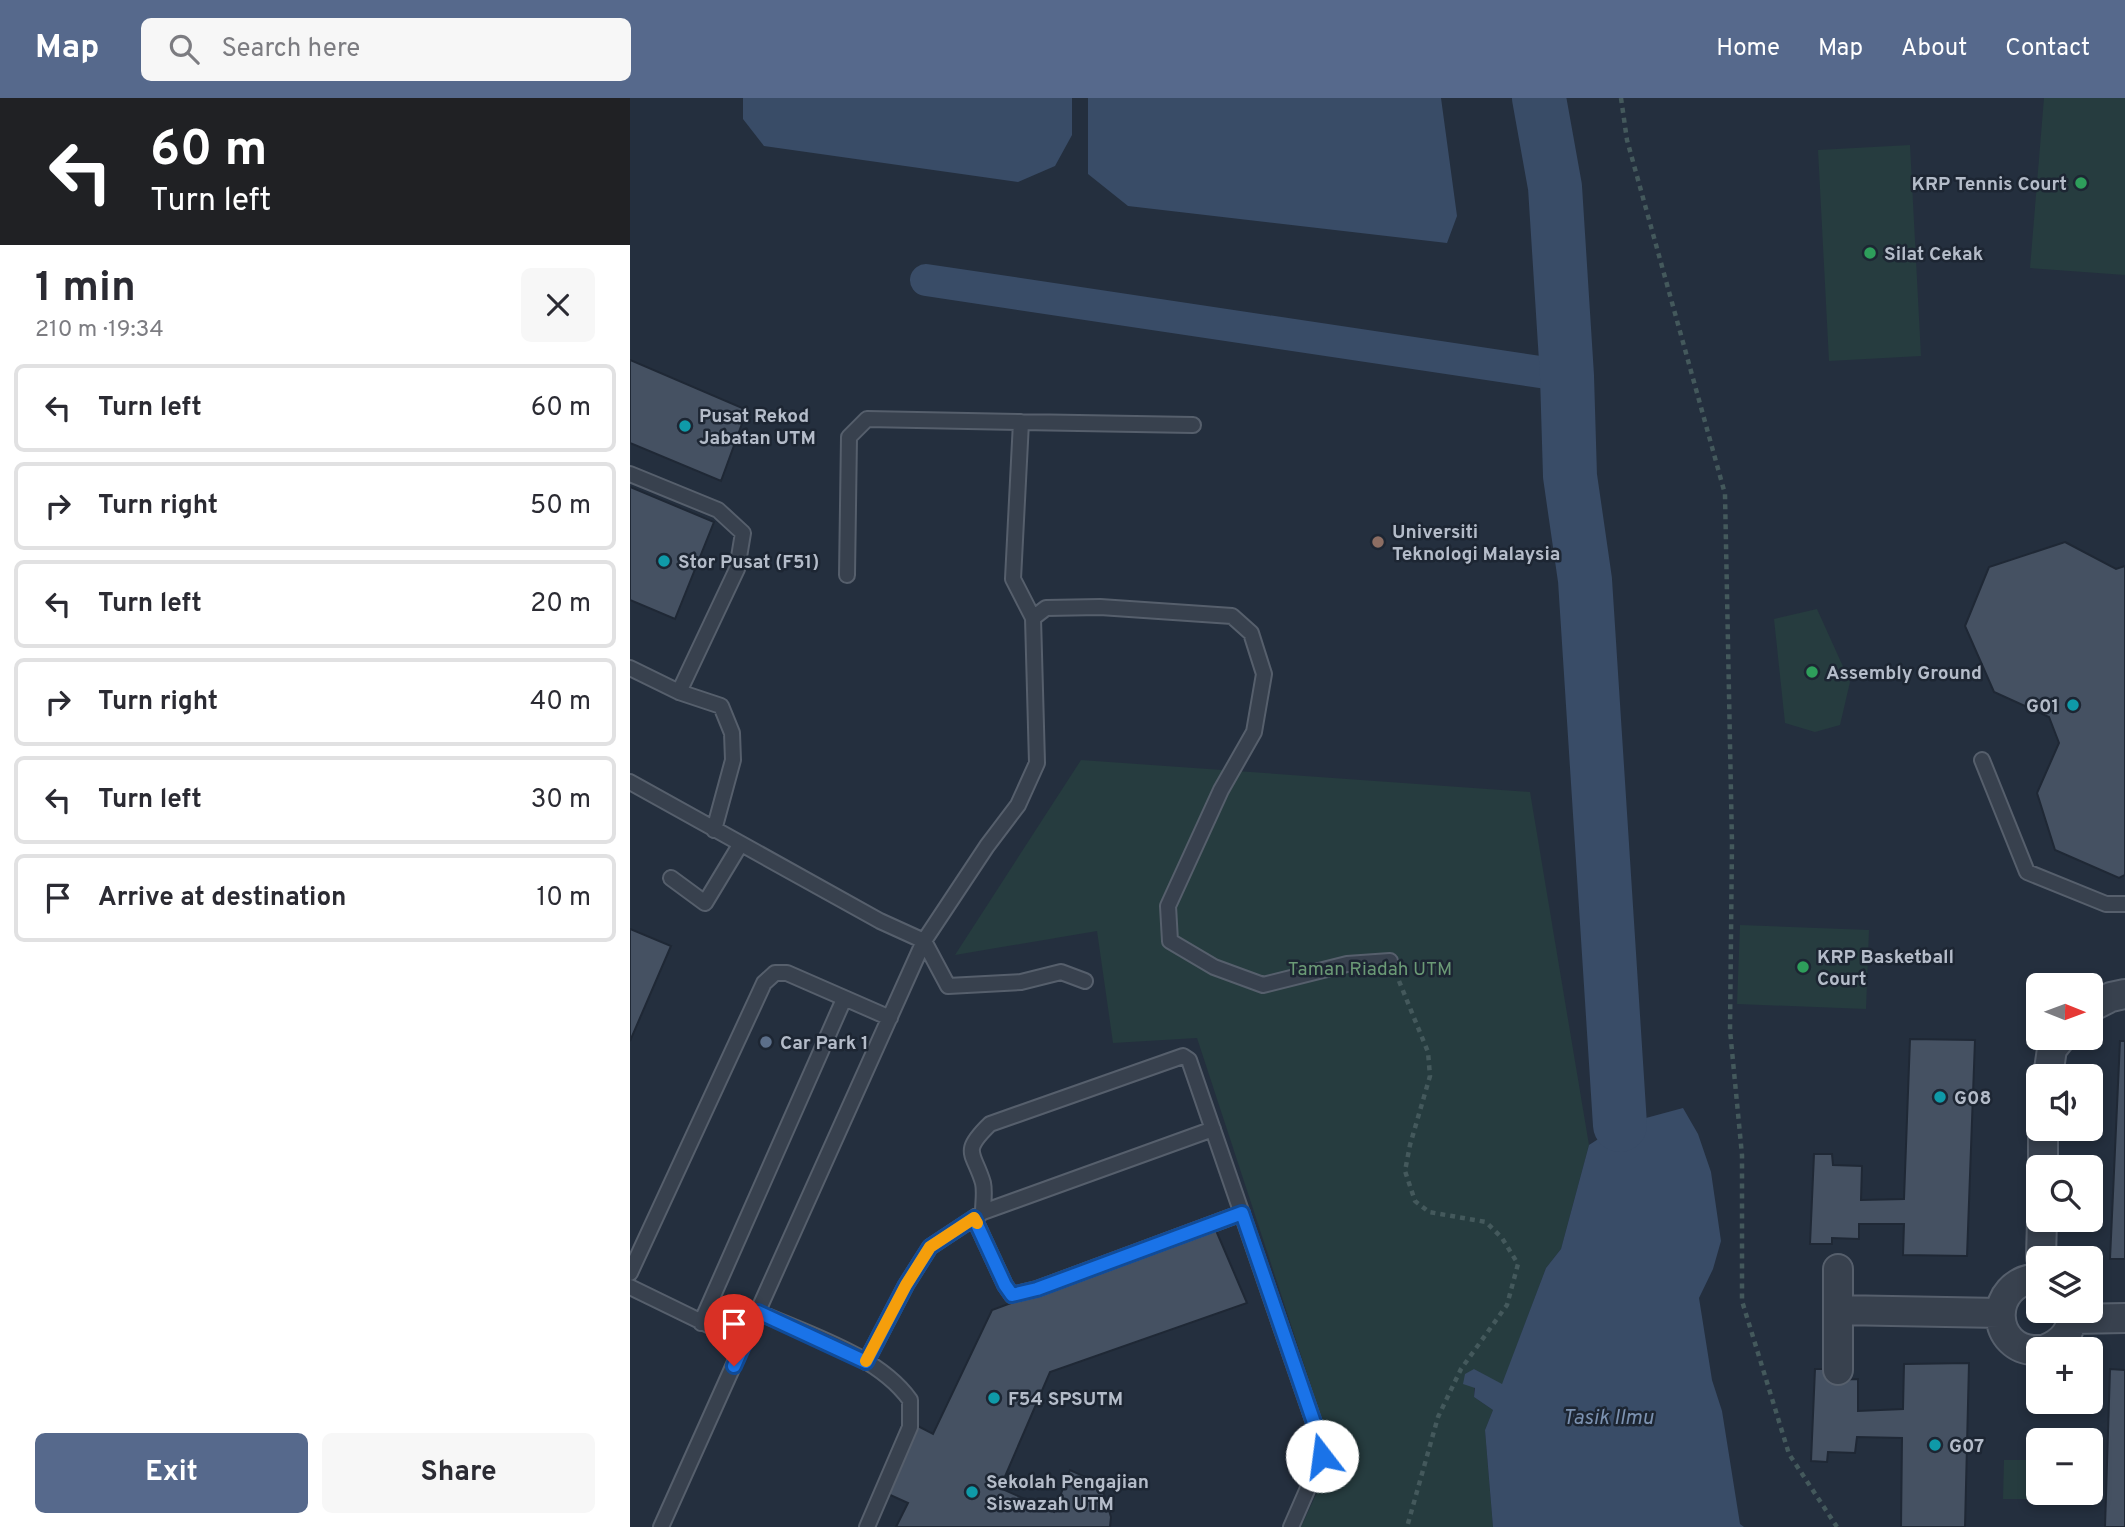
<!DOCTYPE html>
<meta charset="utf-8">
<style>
:root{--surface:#fff;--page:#f7f7f7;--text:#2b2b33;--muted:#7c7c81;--line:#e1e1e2;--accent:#56698c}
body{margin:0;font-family:Overpass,sans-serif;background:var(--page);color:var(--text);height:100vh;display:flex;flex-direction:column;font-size:26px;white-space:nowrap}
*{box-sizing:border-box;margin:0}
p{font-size:23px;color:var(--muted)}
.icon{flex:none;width:38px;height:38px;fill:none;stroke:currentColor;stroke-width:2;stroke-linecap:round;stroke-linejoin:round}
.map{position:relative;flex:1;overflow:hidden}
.drawer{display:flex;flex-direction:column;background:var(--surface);width:630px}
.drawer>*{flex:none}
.hud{background:#202124;color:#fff;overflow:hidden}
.needle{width:46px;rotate:91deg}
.buttons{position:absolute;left:1396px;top:875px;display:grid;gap:14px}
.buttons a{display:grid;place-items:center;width:77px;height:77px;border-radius:10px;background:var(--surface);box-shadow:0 4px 10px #0003;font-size:35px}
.pin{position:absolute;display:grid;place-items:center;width:60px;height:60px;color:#fff;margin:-72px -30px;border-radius:50% 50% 50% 0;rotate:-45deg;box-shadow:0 0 7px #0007}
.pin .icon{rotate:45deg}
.me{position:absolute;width:77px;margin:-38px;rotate:345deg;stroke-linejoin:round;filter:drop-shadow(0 0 5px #0008)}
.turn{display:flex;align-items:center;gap:24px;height:147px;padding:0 35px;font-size:32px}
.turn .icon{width:91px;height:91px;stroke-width:2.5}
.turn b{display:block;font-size:49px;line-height:60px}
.round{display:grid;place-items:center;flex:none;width:74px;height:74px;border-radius:10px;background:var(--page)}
.overview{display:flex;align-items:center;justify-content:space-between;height:119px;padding:0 35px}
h1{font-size:42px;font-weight:700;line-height:52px}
.action{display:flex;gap:14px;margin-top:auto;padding:14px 35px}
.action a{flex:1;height:80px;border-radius:10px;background:var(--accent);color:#fff;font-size:28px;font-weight:700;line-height:80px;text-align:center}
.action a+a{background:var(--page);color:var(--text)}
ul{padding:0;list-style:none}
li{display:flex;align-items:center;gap:21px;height:88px;margin:0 14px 10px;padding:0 21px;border:4px solid var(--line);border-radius:10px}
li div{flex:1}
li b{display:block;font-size:26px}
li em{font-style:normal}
header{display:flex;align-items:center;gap:42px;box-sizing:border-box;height:98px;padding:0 35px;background:var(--accent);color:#fff}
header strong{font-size:33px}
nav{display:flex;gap:38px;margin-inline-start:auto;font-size:24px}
.search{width:490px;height:63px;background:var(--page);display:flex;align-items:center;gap:18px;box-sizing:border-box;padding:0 24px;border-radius:10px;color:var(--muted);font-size:26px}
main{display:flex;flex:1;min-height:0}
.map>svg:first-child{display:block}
</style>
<header>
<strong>Map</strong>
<div class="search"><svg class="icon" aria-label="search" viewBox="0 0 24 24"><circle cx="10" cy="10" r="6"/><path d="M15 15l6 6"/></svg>Search here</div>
<nav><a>Home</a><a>Map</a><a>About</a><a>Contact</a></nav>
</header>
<main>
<section class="drawer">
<div class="hud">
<div class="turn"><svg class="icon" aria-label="left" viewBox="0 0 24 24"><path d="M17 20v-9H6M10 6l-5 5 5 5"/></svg><div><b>60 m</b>Turn left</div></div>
</div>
<div class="overview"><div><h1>1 min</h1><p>210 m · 19:34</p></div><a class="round"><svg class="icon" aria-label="close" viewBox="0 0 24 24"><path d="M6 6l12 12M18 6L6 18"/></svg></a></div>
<ul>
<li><svg class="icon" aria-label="left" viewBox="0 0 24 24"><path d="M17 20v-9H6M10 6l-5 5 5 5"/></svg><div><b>Turn left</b></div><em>60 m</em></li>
<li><svg class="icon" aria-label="right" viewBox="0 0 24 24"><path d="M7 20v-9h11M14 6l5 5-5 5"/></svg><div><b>Turn right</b></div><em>50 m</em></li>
<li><svg class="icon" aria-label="left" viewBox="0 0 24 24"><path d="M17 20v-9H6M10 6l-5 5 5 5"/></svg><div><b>Turn left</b></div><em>20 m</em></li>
<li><svg class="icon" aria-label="right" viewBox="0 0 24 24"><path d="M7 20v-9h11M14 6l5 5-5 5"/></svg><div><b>Turn right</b></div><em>40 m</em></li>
<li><svg class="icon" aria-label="left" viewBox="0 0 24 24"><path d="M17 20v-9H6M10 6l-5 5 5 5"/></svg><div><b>Turn left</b></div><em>30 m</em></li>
<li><svg class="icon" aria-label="arrive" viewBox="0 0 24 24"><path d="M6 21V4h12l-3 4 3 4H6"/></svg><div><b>Arrive at destination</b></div><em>10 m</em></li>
</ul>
<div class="action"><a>Exit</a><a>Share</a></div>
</section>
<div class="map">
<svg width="1495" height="1429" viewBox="0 0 1495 1429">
<rect width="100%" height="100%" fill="#242f3e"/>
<path fill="#263c3f" d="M 1414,0 L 1495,0 L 1495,177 L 1400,170 Z
M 1280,47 L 1291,258 L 1199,263 L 1188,52 Z
M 1187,511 L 1220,584 L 1210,627 L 1185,634 L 1155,625 L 1144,521 Z
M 451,662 L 900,694 L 959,1047 L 931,1151 L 916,1170 L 872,1287 L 844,1271 L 844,1299 L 863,1312 L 855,1332 L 863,1429 L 671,1429 L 704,1358 L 567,940 L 483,945 L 467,833 L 325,857 Z
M 1110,827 L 1239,832 L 1236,911 L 1107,906 Z
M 1374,1362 L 1409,1362 L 1409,1395 L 1455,1395 L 1455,1401 L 1373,1401 Z"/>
<path fill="#394c67" d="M 113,0 L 442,0 L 442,37 L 425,68 L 388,84 L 134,48 L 113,21 Z
M 458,0 L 811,0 L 827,118 L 817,145 L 498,108 L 458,76 Z
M 1053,1010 L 1068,1036 L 1081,1074 L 1091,1143 L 1083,1171 L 1069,1200 L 1082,1282 L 1092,1313 L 1110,1426 L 1114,1429 L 863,1429 L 855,1332 L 863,1312 L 844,1299 L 845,1290 L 833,1286 L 835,1276 L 844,1271 L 872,1286 L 916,1170 L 931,1151 L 959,1047 L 990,1027 Z"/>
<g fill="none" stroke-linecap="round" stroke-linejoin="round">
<path stroke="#394c67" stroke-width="32" d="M 296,182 L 937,278"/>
<path stroke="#394c67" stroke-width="54" d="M 909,0 L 925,89 L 937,278 L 940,378 L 955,482 L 990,1027"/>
</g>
<path fill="#455162" stroke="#1f2835" stroke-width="2" d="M 0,262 L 117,312 L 91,383 L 0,345 Z
M 0,389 L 84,424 L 45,521 L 0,502 Z
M 1435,444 L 1486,471 L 1495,468 L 1495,777 L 1489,780 L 1425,752 L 1407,695 L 1429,645 L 1419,619 L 1364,594 L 1335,528 L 1359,469 Z
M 0,831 L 41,848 L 0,943 Z
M 1280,941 L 1345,942 L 1337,1158 L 1273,1157 L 1274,1126 L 1229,1126 L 1229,1141 L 1202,1140 L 1202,1146 L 1180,1146 L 1184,1056 L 1202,1056 L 1203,1067 L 1232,1068 L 1231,1102 L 1274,1101 Z
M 1490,943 L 1495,943 L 1495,1161 L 1480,1161 Z
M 585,1130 L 617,1205 L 420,1274 L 370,1390 L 424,1414 L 440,1372 L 460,1381 L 474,1396 L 481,1419 L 480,1429 L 266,1429 L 278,1405 L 258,1396 L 284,1326 L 303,1336 L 362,1212 Z
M 1339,1265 L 1335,1429 L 1271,1429 L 1272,1340 L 1227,1339 L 1225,1355 L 1198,1354 L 1197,1364 L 1181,1363 L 1185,1271 L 1200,1271 L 1201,1282 L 1228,1281 L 1228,1313 L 1273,1311 L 1274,1266 Z
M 1480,1271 L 1495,1272 L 1495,1429 L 1475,1429 Z"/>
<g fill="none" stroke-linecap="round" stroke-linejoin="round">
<defs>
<path id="lane" d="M 0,376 L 88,412 L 113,435 L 107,471 L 49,594
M 217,477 L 219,339 L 237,321 L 391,324
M 403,520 L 383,481 L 391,324 L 563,327
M 0,570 L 49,594 L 91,608 L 102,635 L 103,662 L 84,732
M 1352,662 L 1397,774 L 1476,806 L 1495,806
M 0,684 L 250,823 L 294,843 L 318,888 L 391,884 L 431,874 L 455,883
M 41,780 L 75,805 L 110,747
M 353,1114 L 583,1031
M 344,1120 L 375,1187 L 382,1197 L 407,1191 L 612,1115
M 0,1175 L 134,885 L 145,875 L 157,875 L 260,920
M 0,1189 L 115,1245
M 128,1214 C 177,1236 248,1257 280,1302 L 280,1329 L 237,1429
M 71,1225 L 214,901
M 236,1264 L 276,1187 L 300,1149 L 353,1114 C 353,1105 355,1094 353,1085 C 344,1054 330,1055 360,1026 L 553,958 L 559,962 L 691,1345 L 692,1358 L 661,1429
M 31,1429 L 294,843 L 357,748 L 388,707 L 407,665 L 403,520 L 416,510 L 470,509 L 602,518 L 621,535 L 634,576 L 624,634 L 591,692 L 538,808 L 540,843 L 584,869 L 633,887 L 717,866 L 760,863"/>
<path id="street" d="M 1461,909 L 1481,899 L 1495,896
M 1418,978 L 1422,951 L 1431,940
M 1413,1069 L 1413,1031
M 1411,1160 L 1412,1122
M 1409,1180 C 1356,1183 1360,1255 1409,1252
M 1208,1212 L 1370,1215
M 1443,1221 L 1495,1220
M 1416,1251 C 1433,1244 1443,1232 1442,1213
M 1208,1272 L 1208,1171"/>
</defs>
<use href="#lane" stroke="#565f6c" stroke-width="18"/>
<use href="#street" stroke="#565f6c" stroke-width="32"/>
<path stroke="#44595c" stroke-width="4.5" stroke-dasharray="5 5" stroke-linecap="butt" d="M 991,0 L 997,42 L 1095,396 L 1102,745 L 1100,932 L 1112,1057 L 1112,1203 L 1159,1356 L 1207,1429
M 769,883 L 798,954 L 800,978 L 780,1047 L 775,1073 L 785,1103 L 799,1114 L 856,1124 L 872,1140 L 888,1166 L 877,1207 L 831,1271 L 808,1319 L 777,1429"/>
<use href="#lane" stroke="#38414e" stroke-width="14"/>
<use href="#street" stroke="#38414e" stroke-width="28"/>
</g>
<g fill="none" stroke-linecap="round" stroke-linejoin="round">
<defs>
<path id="route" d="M 104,1268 L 128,1214 L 236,1264 L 276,1187 L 300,1149 L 344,1120 L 375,1187 L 382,1197 L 407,1191 L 612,1115 L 691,1345 L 692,1358"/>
</defs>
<use href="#route" stroke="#114b97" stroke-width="18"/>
<use href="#route" stroke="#1a73e8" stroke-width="12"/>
<path stroke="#f59e0b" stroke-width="12" d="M 236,1263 L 276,1187 L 300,1149 L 344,1120 L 347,1125"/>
</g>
<g fill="#2e9e5b" stroke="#1d2633" stroke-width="2.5">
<circle cx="1451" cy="85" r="7"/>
<circle cx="1240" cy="155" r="7"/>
<circle cx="1182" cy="574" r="7"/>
<circle cx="1173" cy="869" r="7"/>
</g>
<g fill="#0f9aa8" stroke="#1d2633" stroke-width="2.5">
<circle cx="55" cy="328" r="7"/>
<circle cx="34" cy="463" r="7"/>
<circle cx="1443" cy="607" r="7"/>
<circle cx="1310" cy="999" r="7"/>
<circle cx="364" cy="1300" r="7"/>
<circle cx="1305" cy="1347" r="7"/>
<circle cx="342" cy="1394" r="7"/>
</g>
<circle fill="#8d6e63" stroke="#1d2633" stroke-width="2.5" cx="748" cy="444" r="7"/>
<circle fill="#5c6f8a" stroke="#1d2633" stroke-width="2.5" cx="136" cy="944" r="7"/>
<g text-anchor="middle" stroke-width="5" stroke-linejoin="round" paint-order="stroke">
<g font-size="19" font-weight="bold" fill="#b4bcc9" stroke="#1d2633" text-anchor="start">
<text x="1437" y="92" text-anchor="end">KRP Tennis Court</text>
<text x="1254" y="162">Silat Cekak</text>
<text x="69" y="324">Pusat Rekod<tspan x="69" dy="22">Jabatan UTM</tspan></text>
<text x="762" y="440">Universiti<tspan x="762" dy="22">Teknologi Malaysia</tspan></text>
<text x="48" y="470">Stor Pusat (F51)</text>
<text x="1196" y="581">Assembly Ground</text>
<text x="1429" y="614" text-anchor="end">G01</text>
<text x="1187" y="865">KRP Basketball<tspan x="1187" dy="22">Court</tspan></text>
<text x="150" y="951">Car Park 1</text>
<text x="1324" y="1006">G08</text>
<text x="378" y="1307">F54 SPSUTM</text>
<text x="1319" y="1354">G07</text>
<text x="356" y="1390">Sekolah Pengajian<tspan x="356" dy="22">Siswazah UTM</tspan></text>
</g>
<g font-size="19" fill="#6b9a76" stroke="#1d2633">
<text x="740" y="877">Taman Riadah UTM</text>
</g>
<g font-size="21" font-style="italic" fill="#7c92b1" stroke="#1d2633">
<text x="978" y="1326">Tasik Ilmu</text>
</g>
</g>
</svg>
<div class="buttons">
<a><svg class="needle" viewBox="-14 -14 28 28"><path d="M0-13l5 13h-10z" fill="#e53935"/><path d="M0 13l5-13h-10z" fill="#7c7c81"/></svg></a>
<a><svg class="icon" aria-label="sound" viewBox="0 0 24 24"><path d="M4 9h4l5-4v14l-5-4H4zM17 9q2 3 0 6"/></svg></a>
<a><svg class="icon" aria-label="search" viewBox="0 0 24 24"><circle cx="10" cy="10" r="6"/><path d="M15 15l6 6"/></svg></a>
<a><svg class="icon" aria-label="layers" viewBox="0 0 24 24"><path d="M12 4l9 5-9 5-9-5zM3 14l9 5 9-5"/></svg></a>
<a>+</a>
<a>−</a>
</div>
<div class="pin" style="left:104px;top:1268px;background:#d93025"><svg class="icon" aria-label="arrive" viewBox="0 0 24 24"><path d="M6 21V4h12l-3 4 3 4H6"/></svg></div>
<svg class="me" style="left:692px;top:1358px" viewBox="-20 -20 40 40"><circle r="19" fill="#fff"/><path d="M0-13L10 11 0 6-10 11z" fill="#1a73e8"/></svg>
</div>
</main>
